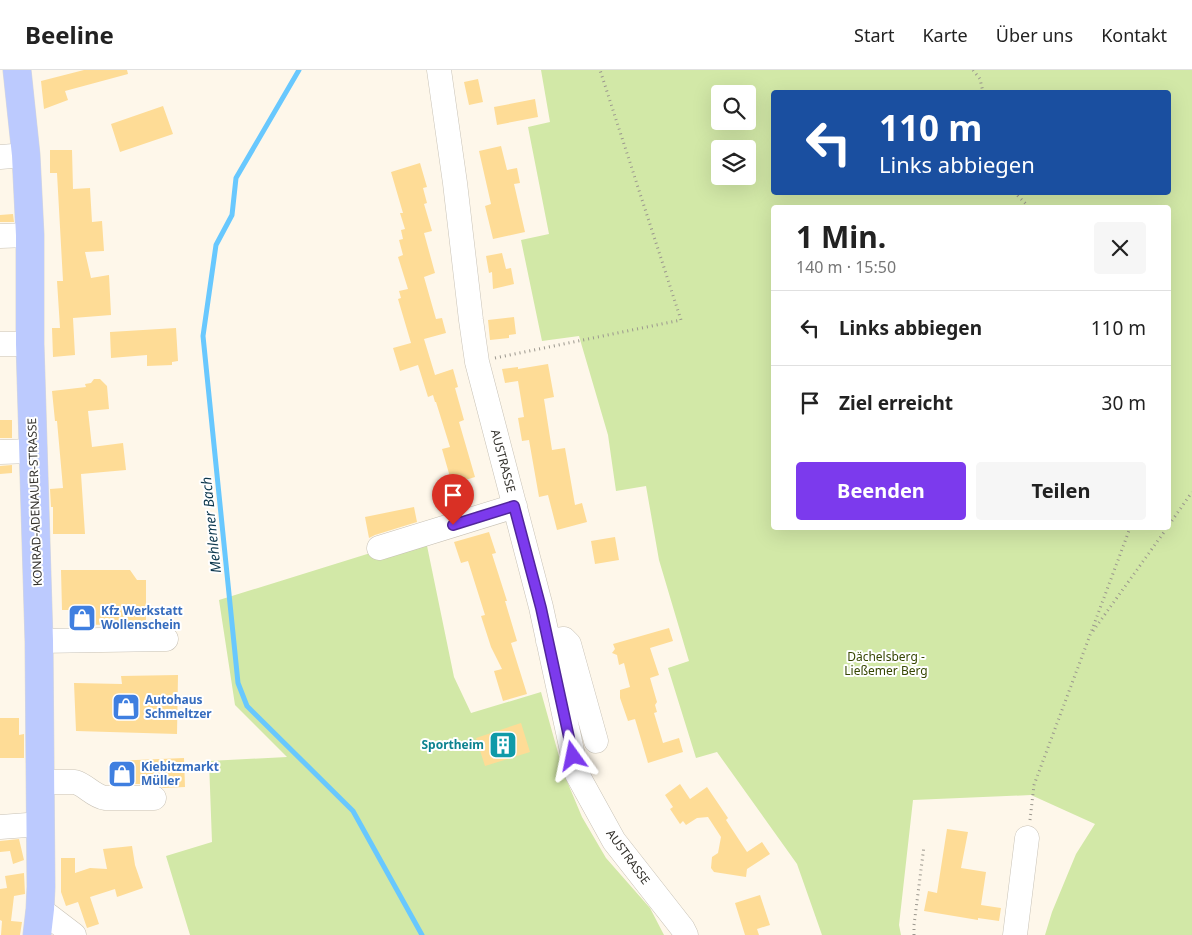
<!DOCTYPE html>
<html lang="de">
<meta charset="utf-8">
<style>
:root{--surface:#fff;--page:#f6f6f6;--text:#222;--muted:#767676;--line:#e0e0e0;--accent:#7c3aed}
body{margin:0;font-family:"Noto Sans",sans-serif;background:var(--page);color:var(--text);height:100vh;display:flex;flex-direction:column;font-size:19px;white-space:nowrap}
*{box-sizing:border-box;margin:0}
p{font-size:16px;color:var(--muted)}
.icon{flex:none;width:28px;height:28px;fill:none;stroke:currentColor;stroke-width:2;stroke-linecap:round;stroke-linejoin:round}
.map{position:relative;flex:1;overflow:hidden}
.drawer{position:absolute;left:771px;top:135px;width:400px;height:325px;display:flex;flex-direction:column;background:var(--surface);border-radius:5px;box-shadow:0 5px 20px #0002}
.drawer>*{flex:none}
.guide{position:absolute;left:771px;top:20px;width:400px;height:105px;border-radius:5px;box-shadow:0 5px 20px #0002;background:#1a4fa0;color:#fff;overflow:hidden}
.fabs{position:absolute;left:711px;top:15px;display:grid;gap:10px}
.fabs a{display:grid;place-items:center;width:45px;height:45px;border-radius:5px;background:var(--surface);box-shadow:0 5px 20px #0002;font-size:25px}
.pin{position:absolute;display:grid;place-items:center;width:42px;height:42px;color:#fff;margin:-51px -21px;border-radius:50% 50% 50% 0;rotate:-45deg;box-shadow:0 0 5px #0007}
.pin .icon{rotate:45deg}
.me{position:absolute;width:55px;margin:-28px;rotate:348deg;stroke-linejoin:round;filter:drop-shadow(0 0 4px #0008)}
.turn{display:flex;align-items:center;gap:18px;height:105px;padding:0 25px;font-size:22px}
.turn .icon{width:65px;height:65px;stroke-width:2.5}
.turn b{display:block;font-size:35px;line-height:42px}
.round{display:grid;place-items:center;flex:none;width:52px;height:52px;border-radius:5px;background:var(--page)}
.head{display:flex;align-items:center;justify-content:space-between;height:85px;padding:0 25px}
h1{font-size:30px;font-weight:700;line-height:38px}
.button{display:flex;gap:10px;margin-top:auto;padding:10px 25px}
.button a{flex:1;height:58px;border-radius:5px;background:var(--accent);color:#fff;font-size:20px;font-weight:700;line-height:58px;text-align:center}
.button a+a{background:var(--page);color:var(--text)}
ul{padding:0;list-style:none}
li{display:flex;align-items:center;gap:15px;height:75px;padding:0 25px;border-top:1px solid var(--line)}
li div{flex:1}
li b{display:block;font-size:19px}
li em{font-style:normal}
header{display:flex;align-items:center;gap:30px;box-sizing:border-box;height:70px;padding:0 25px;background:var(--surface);border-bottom:1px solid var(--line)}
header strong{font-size:24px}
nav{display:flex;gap:28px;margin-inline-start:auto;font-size:18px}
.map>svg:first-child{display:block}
</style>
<header>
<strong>Beeline</strong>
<nav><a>Start</a><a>Karte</a><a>Über uns</a><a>Kontakt</a></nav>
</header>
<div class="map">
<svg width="1192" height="865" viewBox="0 0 1192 865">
<rect width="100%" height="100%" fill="#fef7ea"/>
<path fill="#d2e8a7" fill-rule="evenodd" d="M 541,0 L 1192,0 L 1192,865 L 1045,865 L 1052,842 L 1076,784 L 1095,754 L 1031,725 L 913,730 L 899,855 L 901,865 L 822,865 L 797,794 L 717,682 L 696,688 L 668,598 L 689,591 L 659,490 L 646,416 L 616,421 L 608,365 L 579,266 L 542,271 L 521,170 L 549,164 L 528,57 L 550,52 ZM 774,22 L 1169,22 L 1169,122 L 774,122 ZM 720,24 L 748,24 L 748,51 L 720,51 ZM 720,79 L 748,79 L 748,106 L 720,106 ZM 774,138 L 1169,138 L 1169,458 L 774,458 Z
M 425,466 L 454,607 L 471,643 L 541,622 L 564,704 L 582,747 L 606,788 L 650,838 L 664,865 L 190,865 L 166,786 L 212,772 L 209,691 L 287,687 L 235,635 L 219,530 Z"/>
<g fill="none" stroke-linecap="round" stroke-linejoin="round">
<path stroke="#68c8fe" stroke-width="5" d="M 299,0 L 236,108 L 232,145 L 216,175 L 203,266 L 238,613 L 247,636 L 353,741 L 422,865"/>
</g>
<path fill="#fedc96" d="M 84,0 L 127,0 L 128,4 L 65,21 L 68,30 L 44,39 L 41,11 Z
M 478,9 L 483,32 L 469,35 L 464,12 Z
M 535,29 L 538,47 L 497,55 L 494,37 Z
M 163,36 L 173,64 L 120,82 L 111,54 Z
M 501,76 L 507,100 L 517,98 L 520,113 L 514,114 L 525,162 L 493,169 L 485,136 L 491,134 L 479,81 Z
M 50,80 L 72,80 L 73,119 L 90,118 L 92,152 L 102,151 L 104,181 L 85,182 L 91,208 L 109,205 L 111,245 L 73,248 L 75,285 L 53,287 L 52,258 L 60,258 L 57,211 L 63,211 L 57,103 L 50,103 Z
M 420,93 L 427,117 L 423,118 L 427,133 L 424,134 L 432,161 L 424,163 L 435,203 L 424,207 L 436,249 L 442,248 L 446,263 L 424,269 L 435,305 L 453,299 L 458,317 L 455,318 L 464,350 L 459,352 L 475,407 L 456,413 L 464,437 L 445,443 L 441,430 L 446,428 L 442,417 L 452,414 L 442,379 L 450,377 L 436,332 L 435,332 L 433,325 L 428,327 L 418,295 L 400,301 L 393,278 L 411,273 L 398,229 L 401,228 L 399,221 L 408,219 L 398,187 L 403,185 L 399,170 L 403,169 L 401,160 L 405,159 L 400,143 L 403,143 L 391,102 Z
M 13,144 L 14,152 L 0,152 L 0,145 Z
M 502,183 L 506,199 L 511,198 L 514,214 L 493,219 L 492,202 L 489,203 L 486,186 Z
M 514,247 L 516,264 L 509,265 L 509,268 L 490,270 L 488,250 Z
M 176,258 L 178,291 L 172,292 L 172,295 L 147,296 L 147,285 L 111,288 L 110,262 Z
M 548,294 L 554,327 L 544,329 L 552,380 L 565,378 L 575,435 L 582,433 L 587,452 L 557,460 L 548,425 L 539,427 L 529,370 L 522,371 L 518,348 L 524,347 L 518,311 L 505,313 L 502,299 L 518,297 L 518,299 Z
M 94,309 L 100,309 L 107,316 L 109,339 L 88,341 L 92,377 L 123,373 L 126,400 L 81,404 L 85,464 L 53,464 L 53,437 L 51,437 L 50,419 L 63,418 L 57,351 L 55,351 L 52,321 L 86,317 L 85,314 L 91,313 Z
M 0,350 L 12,350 L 12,368 L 0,368 Z
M 12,395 L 12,403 L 0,404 L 0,396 Z
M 414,437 L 417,452 L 375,465 L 369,468 L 365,447 Z
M 489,462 L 496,483 L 492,484 L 507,531 L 505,531 L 517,571 L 511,573 L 527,624 L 503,631 L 494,601 L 502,599 L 491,577 L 481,546 L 485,545 L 468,491 L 461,493 L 454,472 Z
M 615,467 L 619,490 L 595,494 L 591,471 Z
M 61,500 L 130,500 L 137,510 L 146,510 L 146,554 L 82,555 L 82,540 L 62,540 Z
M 669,558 L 673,571 L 650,578 L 659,605 L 650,608 L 657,632 L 655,635 L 657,642 L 654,643 L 663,673 L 679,668 L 683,682 L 648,693 L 635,649 L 628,651 L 620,628 L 620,620 L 630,617 L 624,593 L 619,595 L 617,585 L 612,583 L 615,579 L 613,574 Z
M 178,605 L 177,664 L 76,661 L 74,613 L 122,614 L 121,606 Z
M 0,648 L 19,648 L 19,665 L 24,664 L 24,688 L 0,688 Z
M 521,653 L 530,682 L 485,696 L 476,668 Z
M 184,688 L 185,717 L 163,718 L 154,714 L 112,714 L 112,691 Z
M 680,714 L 690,729 L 707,717 L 728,748 L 726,750 L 747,782 L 762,772 L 770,784 L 747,799 L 746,807 L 714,802 L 711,798 L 712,787 L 718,783 L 721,767 L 708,747 L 697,748 L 686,755 L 683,751 L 680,754 L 670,739 L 673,737 L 665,725 Z
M 947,759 L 968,762 L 961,798 L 986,802 L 981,835 L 1001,838 L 999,851 L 978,848 L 978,850 L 924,841 L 928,821 L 937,823 Z
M 19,769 L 24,790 L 13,794 L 10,781 L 0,782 L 0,771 Z
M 132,776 L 135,795 L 143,818 L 117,827 L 115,819 L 90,827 L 99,854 L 87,858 L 78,832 L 66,836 L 61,822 L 61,788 L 75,788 L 75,803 L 90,798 L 107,799 L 103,779 Z
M 24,803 L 25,824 L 14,826 L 11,851 L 22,852 L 20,865 L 1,865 L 2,851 L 0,850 L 0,819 L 7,818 L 5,806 Z
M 760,825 L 770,855 L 757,859 L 759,865 L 745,865 L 735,833 Z"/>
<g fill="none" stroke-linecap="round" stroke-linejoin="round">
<defs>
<path id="minor" d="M 439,0 L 455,113 L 471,250 L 477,292 L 541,537 L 577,704 L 614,771 L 683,859 L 686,865
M 0,87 L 26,85
M 0,166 L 30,165
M 0,274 L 30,274
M 0,382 L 33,381
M 379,478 L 515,436
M 39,571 L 166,569
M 548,571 L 564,569 L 569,574 L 596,671
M 40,712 L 75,712 C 86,715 93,726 105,728 L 154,728
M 0,757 L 41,754
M 40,839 L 74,865
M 1015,865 L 1027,768"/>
<path id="major" d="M 17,0 L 26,85 L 30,165 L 30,274 L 39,571 L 41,817 L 40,839 L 37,865"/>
</defs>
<use href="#minor" stroke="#c8c2b6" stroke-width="25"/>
<use href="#major" stroke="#dadad9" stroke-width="29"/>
<path stroke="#9b978e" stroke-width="3" stroke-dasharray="1 4" stroke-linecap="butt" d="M 973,0 L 980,9 L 983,22
M 1014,122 L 1030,138
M 495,288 L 681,250 L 600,0
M 1169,455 L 1192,422
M 1093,561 L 1167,458
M 1030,750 L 1034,715 L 1130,458
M 914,865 L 914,855 L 924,776"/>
<use href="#minor" stroke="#fff" stroke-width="24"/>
<use href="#major" stroke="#bccafe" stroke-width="28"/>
</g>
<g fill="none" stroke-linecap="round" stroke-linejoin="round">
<defs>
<path id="route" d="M 453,455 L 514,436 L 541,538 L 573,686"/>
</defs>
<use href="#route" stroke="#51269a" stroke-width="12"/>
<use href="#route" stroke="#7c3aed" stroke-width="9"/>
</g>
<defs>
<symbol id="shop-square" viewBox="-11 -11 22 22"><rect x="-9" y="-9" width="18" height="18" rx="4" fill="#3f7fe0" stroke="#fff"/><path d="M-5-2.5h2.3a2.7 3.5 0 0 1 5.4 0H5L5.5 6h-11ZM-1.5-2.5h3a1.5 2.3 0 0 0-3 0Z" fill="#fff"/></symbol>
<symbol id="building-square" viewBox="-11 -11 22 22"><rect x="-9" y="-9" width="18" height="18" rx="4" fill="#0f9aa8" stroke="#fff"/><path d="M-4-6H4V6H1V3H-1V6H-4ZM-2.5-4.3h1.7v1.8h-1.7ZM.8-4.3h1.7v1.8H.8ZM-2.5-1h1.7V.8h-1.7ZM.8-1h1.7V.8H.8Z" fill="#fff"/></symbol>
</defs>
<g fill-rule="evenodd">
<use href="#shop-square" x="66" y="532" width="32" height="32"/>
<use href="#shop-square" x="110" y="621" width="32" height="32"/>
<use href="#building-square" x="487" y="659" width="32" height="32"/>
<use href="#shop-square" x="106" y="688" width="32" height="32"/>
</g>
<g text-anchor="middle" stroke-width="4" stroke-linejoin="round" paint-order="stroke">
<g font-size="12" fill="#33312c" stroke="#fff">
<text transform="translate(503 391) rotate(75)" y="4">AUSTRASSE</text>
<text transform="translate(35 432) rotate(-92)" y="4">KONRAD-ADENAUER-STRASSE</text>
<text transform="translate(628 787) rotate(54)" y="4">AUSTRASSE</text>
</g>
<g font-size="12" font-weight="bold" fill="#366cbe" stroke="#fff" text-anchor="start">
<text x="101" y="545">Kfz Werkstatt<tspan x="101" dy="14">Wollenschein</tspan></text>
<text x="145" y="634">Autohaus<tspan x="145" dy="14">Schmeltzer</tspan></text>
<text x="141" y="701">Kiebitzmarkt<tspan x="141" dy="14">Müller</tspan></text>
</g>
<g font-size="12" fill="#364602" stroke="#fff">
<text x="886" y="591">Dächelsberg -<tspan x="886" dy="14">Ließemer Berg</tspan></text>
</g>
<g font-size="12" font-weight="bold" fill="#0d838f" stroke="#fff" text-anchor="end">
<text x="484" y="679">Sportheim</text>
</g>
<g font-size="14" font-style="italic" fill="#0d384e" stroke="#fff">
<text transform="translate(211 455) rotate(-96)" y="5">Mehlemer Bach</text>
</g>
</g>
</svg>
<div class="fabs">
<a><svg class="icon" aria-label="search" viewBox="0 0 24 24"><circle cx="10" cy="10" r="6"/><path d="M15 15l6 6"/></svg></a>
<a><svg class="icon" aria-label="layers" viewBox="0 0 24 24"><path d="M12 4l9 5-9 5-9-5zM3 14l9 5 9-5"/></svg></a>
</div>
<div class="pin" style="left:453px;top:455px;background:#d93025"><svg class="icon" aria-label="arrive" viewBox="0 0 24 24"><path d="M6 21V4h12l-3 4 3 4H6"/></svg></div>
<svg class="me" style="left:573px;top:686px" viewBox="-20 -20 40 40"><path d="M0-17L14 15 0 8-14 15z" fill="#7c3aed" stroke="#fff" stroke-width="4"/></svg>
<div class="guide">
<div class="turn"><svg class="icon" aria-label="left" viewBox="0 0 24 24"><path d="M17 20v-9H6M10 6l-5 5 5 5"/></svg><div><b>110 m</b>Links abbiegen</div></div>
</div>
<section class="drawer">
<div class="head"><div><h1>1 Min.</h1><p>140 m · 15:50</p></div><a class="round"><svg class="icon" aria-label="close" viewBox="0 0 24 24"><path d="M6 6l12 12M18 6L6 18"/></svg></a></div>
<ul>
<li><svg class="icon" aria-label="left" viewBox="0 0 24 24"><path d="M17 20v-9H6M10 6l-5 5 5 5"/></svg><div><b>Links abbiegen</b></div><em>110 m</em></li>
<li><svg class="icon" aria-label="arrive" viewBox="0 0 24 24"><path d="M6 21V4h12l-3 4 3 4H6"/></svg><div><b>Ziel erreicht</b></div><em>30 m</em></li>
</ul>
<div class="button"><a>Beenden</a><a>Teilen</a></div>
</section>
</div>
